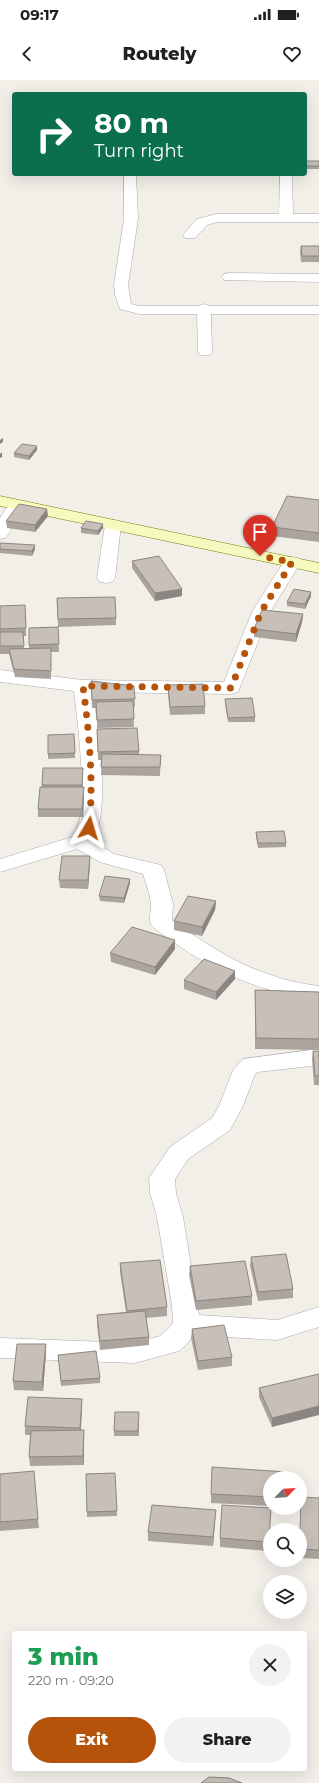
<!DOCTYPE html>
<meta charset="utf-8">
<style>
:root{--surface:#fff;--page:#f2f2f2;--text:#202124;--muted:#757577;--accent:#b45309}
body{margin:0;font-family:Montserrat,sans-serif;background:var(--page);color:var(--text);height:100vh;display:flex;flex-direction:column;font-size:15px;white-space:nowrap}
*{box-sizing:border-box;margin:0}
p{font-size:13px;color:var(--muted)}
.icon{flex:none;width:22px;height:22px;fill:none;stroke:currentColor;stroke-width:2;stroke-linecap:round;stroke-linejoin:round}
.map{position:relative;flex:1;overflow:hidden}
.side{position:absolute;left:12px;top:1551px;width:295px;height:140px;display:flex;flex-direction:column;background:var(--surface);border-radius:4px;box-shadow:0 4px 16px #0002}
.side>*{flex:none}
.guide{position:absolute;left:12px;top:12px;width:295px;height:84px;border-radius:4px;box-shadow:0 4px 16px #0002;background:#0b6e4f;color:#fff;overflow:hidden}
.needle{width:26px;rotate:65deg}
.controls{position:absolute;left:263px;top:1391px;display:grid;gap:8px}
.controls a{display:grid;place-items:center;width:44px;height:44px;border-radius:50%;background:var(--surface);box-shadow:0 4px 16px #0002;font-size:20px}
.pin{position:absolute;display:grid;place-items:center;width:34px;height:34px;color:#fff;margin:-41px -17px;border-radius:50% 50% 50% 0;rotate:-45deg;box-shadow:0 0 4px #0007}
.pin .icon{rotate:45deg}
.me{position:absolute;width:44px;margin:-22px;rotate:7deg;stroke-linejoin:round;filter:drop-shadow(0 0 3px #0008)}
.turn{display:flex;align-items:center;gap:14px;height:84px;padding:0 16px;font-size:18px}
.turn .icon{width:52px;height:52px;stroke-width:2.5}
.turn b{display:block;font-size:28px;line-height:34px}
.round{display:grid;place-items:center;flex:none;width:42px;height:42px;border-radius:21px;background:var(--page)}
.head{display:flex;align-items:center;justify-content:space-between;height:68px;padding:0 16px}
h1{font-size:24px;font-weight:800;line-height:30px;color:#1e9e55}
.primary-button{display:flex;gap:8px;margin-top:auto;padding:8px 16px}
.primary-button a{flex:1;height:46px;border-radius:24px;background:var(--accent);color:#fff;font-size:16px;font-weight:800;line-height:46px;text-align:center}
.primary-button a+a{background:var(--page);color:var(--text)}
.status{display:flex;justify-content:space-between;align-items:center;height:28px;padding:0 20px;background:var(--surface);direction:ltr}
.status svg{height:11px;fill:currentColor}
header{display:flex;justify-content:space-between;align-items:center;height:52px;padding:0 16px;background:var(--surface);font-size:18px;font-weight:800}
.map>svg:first-child{display:block}
</style>
<div class="status"><b>09:17</b><svg viewBox="0 0 49 12"><path d="M0 12V9h3v3zM5 12V6h3v6zM10 12V3h3v9zM15 12V0h3v12zM26 1h20v11H26zM47 4h2v5h-2z"/></svg></div>
<header><svg class="icon" aria-label="back" viewBox="0 0 24 24"><path d="M15 5l-7 7 7 7"/></svg>Routely<svg class="icon" aria-label="heart" viewBox="0 0 24 24"><path d="M12 20l-8-8c-3-5 5-10 8-4 3-6 11-1 8 4z"/></svg></header>
<div class="map">
<svg width="319" height="1703" viewBox="0 0 319 1703">
<rect width="100%" height="100%" fill="#f2efe9"/>
<g fill="none" stroke-linecap="round" stroke-linejoin="round">
<defs>
<path id="street" d="M 124,94 L 136,95 L 138,139 L 128,205 L 131,224 L 139,226 L 198,226 L 204,224 L 210,226 L 319,226 L 319,234 L 211,234 L 212,272 L 210,275 L 200,275 L 198,272 L 197,234 L 139,234 L 120,229 L 115,215 L 114,205 L 124,139 Z
M 280,94 L 292,94 L 293,134 L 319,134 L 319,142 L 217,142 L 207,145 L 195,158 L 185,158 L 183,155 L 197,139 L 216,134 L 279,134 Z
M 229,193 L 319,194 L 319,202 L 224,200 L 222,197 L 224,194 Z
M 17,420 L 23,421 L 25,425 L 6,458 L 0,459 L 0,438 L 11,421 Z
M 113,440 L 119,441 L 121,445 L 115,498 L 112,502 L 106,503 L 100,502 L 97,498 L 105,445 L 107,441 Z
M 292,477 L 298,478 L 301,482 L 270,532 L 238,612 L 231,614 L 93,612 C 97,647 112,732 92,760 L 114,774 L 161,785 L 164,790 L 173,824 L 172,840 C 219,874 261,899 319,906 L 319,920 C 262,913 214,892 168,858 C 163,854 152,849 150,842 C 149,836 152,829 151,824 C 150,814 146,804 143,794 L 100,782 L 77,769 L 0,792 L 0,779 L 72,757 C 91,743 77,635 74,611 L 0,602 L 0,590 L 83,600 L 224,602 L 252,532 L 286,478 Z
M 319,969 L 319,985 L 258,992 L 255,994 L 243,1026 L 230,1050 L 188,1079 L 175,1099 L 176,1113 L 183,1137 L 199,1235 L 277,1240 L 319,1227 L 319,1247 L 277,1260 L 193,1255 L 188,1263 L 179,1271 L 135,1283 L 0,1278 L 0,1258 L 135,1263 L 160,1256 L 168,1249 L 173,1243 L 172,1225 L 157,1137 L 150,1113 L 149,1098 L 170,1067 L 212,1038 L 219,1026 L 233,990 L 243,979 Z"/>
<path id="secondary" d="M 0,416 L 319,483 L 319,493 L 0,426 Z"/>
</defs>
<use href="#street" stroke="#a9a9a9" stroke-width="1"/>
<use href="#secondary" stroke="#707d05" stroke-width="1"/>
<use href="#street" fill="#fff" fill-rule="evenodd"/>
<use href="#secondary" fill="#f7fabf" fill-rule="evenodd"/>
</g>
<path fill="#aba49e" d="M 305,81 L 319,81 L 319,89 L 305,89 Z
M 301,166 L 319,166 L 319,182 L 301,182 L 300,172 Z
M 37,370 L 29,380 L 14,377 L 14,373 Z
M 319,420 L 319,462 L 272,456 L 272,447 Z
M 48,436 L 35,452 L 7,448 L 6,441 Z
M 103,444 L 103,448 L 98,455 L 81,453 L 81,448 Z
M 0,463 L 35,469 L 32,476 L 0,473 Z
M 132,481 L 182,516 L 155,521 L 132,488 Z
M 311,512 L 311,516 L 305,529 L 287,526 L 287,522 Z
M 57,518 L 116,538 L 116,545 L 58,547 Z
M 0,526 L 26,533 L 26,556 L 24,556 L 24,568 L 29,568 L 29,548 L 58,547 L 59,572 L 51,572 L 51,599 L 15,597 L 9,574 L 0,574 Z
M 303,534 L 302,542 L 296,562 L 254,557 L 254,549 Z
M 91,601 L 134,606 L 135,627 L 133,627 L 134,647 L 97,648 L 97,628 L 92,628 Z
M 168,605 L 205,626 L 205,634 L 170,635 L 168,613 Z
M 225,619 L 255,637 L 255,642 L 228,642 L 225,623 Z
M 97,649 L 139,671 L 139,675 L 161,675 L 160,696 L 101,695 L 102,680 L 98,680 Z
M 74,654 L 75,678 L 48,679 L 48,674 Z
M 83,697 L 83,707 L 84,707 L 84,716 L 83,737 L 38,737 L 38,729 L 42,705 Z
M 256,752 L 286,763 L 286,767 L 258,768 L 256,757 Z
M 90,776 L 90,784 L 88,809 L 60,808 L 59,800 Z
M 130,799 L 130,803 L 124,823 L 100,821 L 99,816 Z
M 216,821 L 215,830 L 202,856 L 174,850 L 174,841 Z
M 175,869 L 155,895 L 111,882 L 110,873 Z
M 235,899 L 216,920 L 184,909 L 184,900 Z
M 255,910 L 319,912 L 319,970 L 255,969 Z
M 313,971 L 319,971 L 319,1005 L 314,1005 L 312,979 Z
M 251,1177 L 293,1209 L 293,1218 L 258,1221 L 250,1186 Z
M 120,1183 L 167,1227 L 167,1236 L 146,1238 L 149,1257 L 149,1265 L 100,1270 L 97,1244 L 97,1235 L 126,1232 L 120,1192 Z
M 190,1186 L 252,1216 L 252,1225 L 196,1230 L 189,1195 Z
M 192,1249 L 232,1277 L 232,1286 L 198,1290 L 191,1258 Z
M 46,1264 L 46,1273 L 43,1311 L 14,1310 L 13,1301 Z
M 58,1275 L 100,1298 L 100,1303 L 61,1306 Z
M 319,1294 L 272,1347 L 259,1317 L 259,1308 Z
M 82,1319 L 82,1328 L 81,1350 L 84,1359 L 84,1385 L 30,1386 L 29,1377 L 30,1355 L 25,1355 L 25,1346 Z
M 139,1332 L 139,1356 L 114,1356 L 114,1351 Z
M 115,1393 L 117,1436 L 87,1437 L 86,1394 Z
M 0,1394 L 38,1439 L 39,1448 L 0,1451 Z
M 270,1398 L 270,1426 L 211,1423 L 211,1414 Z
M 319,1418 L 319,1479 L 300,1478 L 300,1450 Z
M 271,1428 L 268,1471 L 220,1467 L 220,1458 Z
M 216,1430 L 213,1466 L 148,1461 L 148,1452 Z"/>
<path fill="#8b8681" d="M 3,358 L 3,362 L 0,364 L 0,360 Z
M 37,366 L 37,370 L 29,380 L 29,376 Z
M 2,372 L 2,377 L 0,378 L 0,374 Z
M 47,429 L 48,436 L 35,452 L 35,445 Z
M 103,444 L 103,448 L 98,455 L 98,451 Z
M 35,465 L 35,469 L 32,476 L 32,471 Z
M 182,509 L 182,516 L 155,521 L 155,513 Z
M 311,512 L 311,516 L 305,529 L 305,524 Z
M 303,534 L 302,542 L 296,562 L 296,554 Z
M 84,707 L 84,716 L 83,737 L 82,729 Z
M 90,776 L 90,784 L 88,809 L 88,800 Z
M 130,799 L 130,803 L 124,823 L 124,818 Z
M 216,821 L 215,830 L 202,856 L 202,847 Z
M 175,860 L 175,869 L 155,895 L 155,887 Z
M 235,891 L 235,899 L 216,920 L 216,912 Z
M 46,1264 L 46,1273 L 43,1311 L 42,1302 Z
M 82,1319 L 82,1328 L 80,1357 L 80,1348 Z
M 319,1326 L 319,1335 L 272,1347 L 272,1338 Z
M 84,1350 L 84,1385 L 83,1376 Z
M 216,1430 L 215,1439 L 213,1466 L 213,1457 Z"/>
<path fill="#c7bfb8" stroke="#8b8681" d="M 305,81 L 319,81 L 319,86 L 305,86 Z
M 301,166 L 319,166 L 319,176 L 302,176 Z
M 22,364 L 37,366 L 29,376 L 14,373 Z
M 287,416 L 319,420 L 319,453 L 272,447 Z
M 19,424 L 47,429 L 35,445 L 6,441 Z
M 86,441 L 103,444 L 98,451 L 81,448 Z
M 0,463 L 35,465 L 32,471 L 0,469 Z
M 159,476 L 182,509 L 155,513 L 132,481 Z
M 294,509 L 311,512 L 305,524 L 287,522 Z
M 115,517 L 116,538 L 58,539 L 57,518 Z
M 25,525 L 26,548 L 0,549 L 0,526 Z
M 262,530 L 303,534 L 296,554 L 254,549 Z
M 58,547 L 59,564 L 29,565 L 29,548 Z
M 0,552 L 23,552 L 24,566 L 0,566 Z
M 51,568 L 51,591 L 14,589 L 9,569 Z
M 91,601 L 134,606 L 135,619 L 92,620 Z
M 203,604 L 205,626 L 170,627 L 168,605 Z
M 252,618 L 255,637 L 228,638 L 225,619 Z
M 133,621 L 134,639 L 97,640 L 96,622 Z
M 137,648 L 139,671 L 98,672 L 97,649 Z
M 74,654 L 75,673 L 48,674 L 48,655 Z
M 102,674 L 161,675 L 160,687 L 101,687 Z
M 43,688 L 83,688 L 82,705 L 42,705 Z
M 40,707 L 84,707 L 82,729 L 38,729 Z
M 284,751 L 286,763 L 258,763 L 256,752 Z
M 62,776 L 90,776 L 88,800 L 59,800 Z
M 105,796 L 130,799 L 124,818 L 99,816 Z
M 188,816 L 216,821 L 202,847 L 174,841 Z
M 132,847 L 175,860 L 155,887 L 110,873 Z
M 204,879 L 235,891 L 216,912 L 184,900 Z
M 255,910 L 319,912 L 319,959 L 256,958 Z
M 313,971 L 319,971 L 319,996 L 315,996 Z
M 286,1174 L 293,1209 L 258,1212 L 251,1177 Z
M 160,1180 L 167,1227 L 127,1231 L 120,1183 Z
M 245,1181 L 252,1216 L 196,1221 L 190,1186 Z
M 145,1231 L 149,1257 L 100,1261 L 97,1235 Z
M 224,1245 L 232,1277 L 198,1281 L 192,1249 Z
M 17,1264 L 46,1264 L 42,1302 L 13,1301 Z
M 96,1271 L 100,1298 L 61,1301 L 58,1275 Z
M 319,1294 L 319,1326 L 272,1338 L 259,1308 Z
M 28,1317 L 82,1319 L 80,1348 L 25,1346 Z
M 115,1332 L 139,1332 L 138,1351 L 114,1351 Z
M 84,1350 L 83,1376 L 29,1377 L 31,1351 Z
M 212,1387 L 287,1392 L 287,1398 L 270,1398 L 270,1417 L 211,1414 Z
M 34,1391 L 38,1439 L 0,1442 L 0,1394 Z
M 115,1393 L 117,1431 L 87,1432 L 86,1394 Z
M 301,1417 L 319,1418 L 319,1470 L 300,1469 L 300,1450 Z
M 152,1425 L 216,1430 L 213,1457 L 148,1452 Z
M 222,1425 L 271,1428 L 269,1462 L 220,1458 Z
M 209,1697 L 229,1698 L 242,1703 L 201,1703 Z"/>
<g fill="none" stroke-linecap="round" stroke-linejoin="round">
<path stroke="#b45309" stroke-width="7" stroke-dasharray="0 12.6" d="M 89,748 C 94,701 89,653 83,606 L 231,608 L 261,532 L 292,482 L 260,476"/>
</g>
</svg>
<div class="controls">
<a><svg class="needle" viewBox="-14 -14 28 28"><path d="M0-13l5 13h-10z" fill="#e53935"/><path d="M0 13l5-13h-10z" fill="#757577"/></svg></a>
<a><svg class="icon" aria-label="search" viewBox="0 0 24 24"><circle cx="10" cy="10" r="6"/><path d="M15 15l6 6"/></svg></a>
<a><svg class="icon" aria-label="layers" viewBox="0 0 24 24"><path d="M12 4l9 5-9 5-9-5zM3 14l9 5 9-5"/></svg></a>
</div>
<div class="pin" style="left:260px;top:476px;background:#d93025"><svg class="icon" aria-label="arrive" viewBox="0 0 24 24"><path d="M6 21V4h12l-3 4 3 4H6"/></svg></div>
<svg class="me" style="left:89px;top:748px" viewBox="-20 -20 40 40"><path d="M0-17L14 15 0 8-14 15z" fill="#b45309" stroke="#fff" stroke-width="4"/></svg>
<div class="guide">
<div class="turn"><svg class="icon" aria-label="right" viewBox="0 0 24 24"><path d="M7 20v-9h11M14 6l5 5-5 5"/></svg><div><b>80 m</b>Turn right</div></div>
</div>
<section class="side">
<div class="head"><div><h1>3 min</h1><p>220 m · 09:20</p></div><a class="round"><svg class="icon" aria-label="close" viewBox="0 0 24 24"><path d="M6 6l12 12M18 6L6 18"/></svg></a></div>
<div class="primary-button"><a>Exit</a><a>Share</a></div>
</section>
</div>
